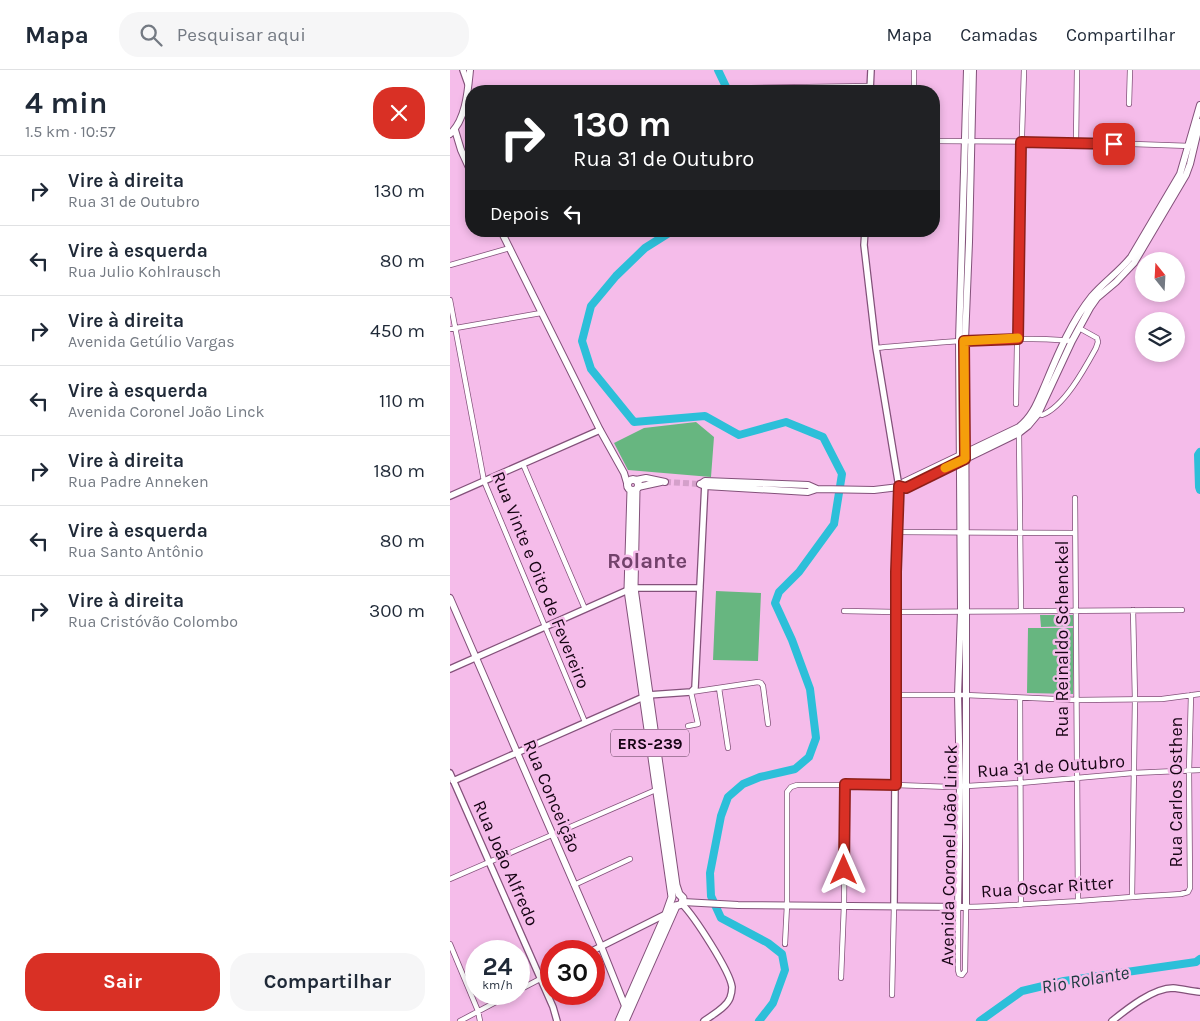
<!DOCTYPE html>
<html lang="pt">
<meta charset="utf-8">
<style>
:root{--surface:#fff;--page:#f6f6f7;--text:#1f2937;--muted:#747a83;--line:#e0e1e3;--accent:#d93025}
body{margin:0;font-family:Karla,sans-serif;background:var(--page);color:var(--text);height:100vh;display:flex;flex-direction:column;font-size:19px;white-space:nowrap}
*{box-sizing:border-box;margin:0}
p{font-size:16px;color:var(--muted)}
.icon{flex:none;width:28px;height:28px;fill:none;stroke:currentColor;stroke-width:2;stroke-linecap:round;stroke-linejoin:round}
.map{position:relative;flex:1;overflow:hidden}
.sheet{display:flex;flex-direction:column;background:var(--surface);width:450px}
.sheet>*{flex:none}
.guide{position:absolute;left:15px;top:15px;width:475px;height:152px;border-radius:20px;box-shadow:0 2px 8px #0003;background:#202124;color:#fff;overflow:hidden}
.needle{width:32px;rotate:342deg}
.buttons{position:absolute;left:685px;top:182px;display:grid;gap:10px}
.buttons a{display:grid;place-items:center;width:50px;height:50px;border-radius:50%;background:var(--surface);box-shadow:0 2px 8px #0003;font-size:25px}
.speed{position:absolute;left:15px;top:870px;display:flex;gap:10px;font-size:25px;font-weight:700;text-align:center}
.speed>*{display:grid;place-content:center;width:65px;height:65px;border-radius:50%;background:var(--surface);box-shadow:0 2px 8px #0003;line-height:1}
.speed small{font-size:12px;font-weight:400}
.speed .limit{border:8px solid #d22;background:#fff;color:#111}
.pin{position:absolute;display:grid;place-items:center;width:42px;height:42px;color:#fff;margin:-21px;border-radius:10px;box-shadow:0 2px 8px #0006}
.me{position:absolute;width:55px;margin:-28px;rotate:0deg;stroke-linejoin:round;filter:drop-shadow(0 0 4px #0008)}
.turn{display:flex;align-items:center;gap:18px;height:105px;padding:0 25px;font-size:22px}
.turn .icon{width:65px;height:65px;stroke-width:2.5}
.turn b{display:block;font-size:35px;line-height:42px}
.then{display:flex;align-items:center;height:48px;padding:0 25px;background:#0003;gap:10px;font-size:19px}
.round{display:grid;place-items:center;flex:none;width:52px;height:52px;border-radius:20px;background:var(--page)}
.head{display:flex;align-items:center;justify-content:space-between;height:85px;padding:0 25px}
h1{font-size:30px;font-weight:700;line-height:38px}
.cta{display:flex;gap:10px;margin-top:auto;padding:10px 25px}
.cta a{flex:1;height:58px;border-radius:20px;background:var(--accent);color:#fff;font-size:20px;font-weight:700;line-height:58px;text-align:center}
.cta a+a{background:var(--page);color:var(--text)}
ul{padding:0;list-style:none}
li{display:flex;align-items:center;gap:15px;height:70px;padding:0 25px;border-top:1px solid var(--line)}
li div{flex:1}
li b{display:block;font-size:19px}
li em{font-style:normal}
header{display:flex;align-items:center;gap:30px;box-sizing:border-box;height:70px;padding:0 25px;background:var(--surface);border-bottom:1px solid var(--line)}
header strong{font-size:24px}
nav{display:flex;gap:28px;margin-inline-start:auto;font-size:18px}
.search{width:350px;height:45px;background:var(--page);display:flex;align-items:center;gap:12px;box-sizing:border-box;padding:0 18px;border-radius:20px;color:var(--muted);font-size:19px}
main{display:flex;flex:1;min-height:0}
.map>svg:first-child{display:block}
</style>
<header>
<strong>Mapa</strong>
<div class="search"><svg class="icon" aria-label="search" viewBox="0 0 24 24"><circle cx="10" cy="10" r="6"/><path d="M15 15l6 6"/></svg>Pesquisar aqui</div>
<nav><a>Mapa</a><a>Camadas</a><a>Compartilhar</a></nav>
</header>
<main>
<section class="sheet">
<div class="head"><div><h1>4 min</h1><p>1.5 km · 10:57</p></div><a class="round" style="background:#d93025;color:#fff"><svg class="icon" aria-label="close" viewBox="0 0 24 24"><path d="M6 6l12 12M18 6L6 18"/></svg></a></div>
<ul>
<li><svg class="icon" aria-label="right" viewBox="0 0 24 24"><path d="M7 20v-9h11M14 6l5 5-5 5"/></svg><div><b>Vire à direita</b><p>Rua 31 de Outubro</p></div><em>130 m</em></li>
<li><svg class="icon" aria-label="left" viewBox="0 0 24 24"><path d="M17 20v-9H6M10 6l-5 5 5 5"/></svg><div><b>Vire à esquerda</b><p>Rua Julio Kohlrausch</p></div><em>80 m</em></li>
<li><svg class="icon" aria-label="right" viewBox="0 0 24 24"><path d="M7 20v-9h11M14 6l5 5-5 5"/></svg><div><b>Vire à direita</b><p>Avenida Getúlio Vargas</p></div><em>450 m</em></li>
<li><svg class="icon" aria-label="left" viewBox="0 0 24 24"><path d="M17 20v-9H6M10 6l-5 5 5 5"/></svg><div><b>Vire à esquerda</b><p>Avenida Coronel João Linck</p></div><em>110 m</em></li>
<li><svg class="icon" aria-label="right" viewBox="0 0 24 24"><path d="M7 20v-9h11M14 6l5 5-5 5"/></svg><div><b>Vire à direita</b><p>Rua Padre Anneken</p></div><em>180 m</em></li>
<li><svg class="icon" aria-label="left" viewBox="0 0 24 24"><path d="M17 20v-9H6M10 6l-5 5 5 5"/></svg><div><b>Vire à esquerda</b><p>Rua Santo Antônio</p></div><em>80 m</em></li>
<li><svg class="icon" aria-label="right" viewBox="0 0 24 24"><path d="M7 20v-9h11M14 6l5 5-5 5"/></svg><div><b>Vire à direita</b><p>Rua Cristóvão Colombo</p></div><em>300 m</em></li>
</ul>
<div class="cta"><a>Sair</a><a>Compartilhar</a></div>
</section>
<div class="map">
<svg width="750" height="951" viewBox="0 0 750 951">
<rect width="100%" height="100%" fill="#f5bcea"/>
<path fill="#67b680" d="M 246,352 L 264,367 L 261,407 L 178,400 L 164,373 L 194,358 Z
M 266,521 L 311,523 L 308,591 L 263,590 Z
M 590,545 L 623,545 L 623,556 L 591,557 Z
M 578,558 L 624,558 L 623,624 L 577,623 Z"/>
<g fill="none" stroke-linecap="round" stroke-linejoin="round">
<path stroke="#2cbfd9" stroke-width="8" d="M 268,0 L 278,21
M 222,161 L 195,178 L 166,206 L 141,236 L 132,271 L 141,299 L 184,352 L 255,346 L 289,365 L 336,352 L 373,367 L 392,404 L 384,454 L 349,502 L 329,522 L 325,533 L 342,570 L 360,619 L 366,668 L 359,687 L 345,699 L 310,707 L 293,714 L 278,727 L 271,746 L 260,803 L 261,826 L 271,848 L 318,873 L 332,884 L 335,900 L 323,933 L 309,951
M 750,382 L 748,385 L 749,417 L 750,420
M 530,951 L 572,921 L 614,911 L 746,892 L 750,889"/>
<path stroke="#d4a0ca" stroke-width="6" stroke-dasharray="6 3" stroke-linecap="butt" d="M 215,412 L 250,414"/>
<defs>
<path id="minor" d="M 301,18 L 420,16
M 464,21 L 464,0
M 679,34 L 680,0
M 484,71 L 626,72 L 740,76
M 626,72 L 627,0
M 0,195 L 60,178
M 0,230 L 34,411 L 135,652
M 0,259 L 91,243
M 426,278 C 491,272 557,265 622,271
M 566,334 L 569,160 L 574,0
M 587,343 L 592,345 C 614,337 635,298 646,278 L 648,272 L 647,268 L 629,258
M 569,363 L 571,541
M 73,394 L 135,539
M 625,428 L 628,830
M 447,462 L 625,463
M 394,541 L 446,542 L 732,540
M 269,618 L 278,678
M 445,625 L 515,625 L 627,630 L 712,629 L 750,624
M 570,628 L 571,835
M 238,656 L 248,654 L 241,622 L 308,612 L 311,613 L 313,616 L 318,654
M 0,809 L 208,719
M 124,815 L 180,789
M 682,826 L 685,630 L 683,540
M 508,838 L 508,900 L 509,904 L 512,905 L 515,901 L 516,837 C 588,835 659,828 731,824 L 738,822 L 740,818 L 739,701 L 741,625
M 0,874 L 28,941 L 30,951
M 335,874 L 337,835 L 337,722 L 341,717 L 347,715 L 446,715 L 500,717 L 570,713 L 683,703 L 750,700
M 391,908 L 394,835 L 395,714
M 69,920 L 90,909
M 442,925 L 444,835
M 10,951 L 61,924"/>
<path id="tertiary" d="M 13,0 L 18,14
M 420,21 L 421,0
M 415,161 L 414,175 L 426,278 L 449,417 L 447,462 L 444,835
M 0,426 L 150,360
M 0,599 L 178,520 L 184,518 L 250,518
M 0,703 L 103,937 L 107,951
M 3,711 L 198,625 L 241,622 L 245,618 L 255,413
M 232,834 C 244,846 280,901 282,917 C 282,920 281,925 280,928 C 276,938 262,945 254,951
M 142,881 L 216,844
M 90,909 L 101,903
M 662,951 C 677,939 703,918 723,918 C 732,919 741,921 750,922"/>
<path id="secondary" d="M 5,60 L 11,80 L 21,102
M 0,64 C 16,50 18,20 20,0
M 51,161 L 150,360 L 174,403 L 177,413
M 186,410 L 196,408 L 215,412
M 250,414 L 255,416 L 358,422 L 367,419
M 251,414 L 255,411 L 358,415 L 367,419 L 424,420 L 449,417 L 456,418 L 569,363 L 578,356 L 588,344 L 622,271 L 640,238 L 647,228 L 666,212 L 684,193 L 736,105 L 740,94 L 750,52
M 188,417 L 211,412
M 449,417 L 454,412 L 569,357 C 583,346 588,331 595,315 C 608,284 621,252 642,226 C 654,212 669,202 681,187 L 730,104 L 750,35
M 0,528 L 151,876 L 175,936 L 178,937
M 233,832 L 288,835 L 516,837 L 516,541 L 515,271 L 519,172 L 523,0
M 508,838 L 510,716 L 508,625 L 511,541 L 509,271 L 517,0"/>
<path id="primary" d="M177.5 415a5.5 5.5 0 1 1 11 0a5.5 5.5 0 1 1-11 0Z
M 186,420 L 184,518 L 226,815 L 229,824 L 233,828 L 232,834 L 226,836
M 169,951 L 216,844 L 222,827 L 178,520 L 181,420
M 175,951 L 226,836"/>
</defs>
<use href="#minor" stroke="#83517a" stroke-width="6"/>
<use href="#tertiary" stroke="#83517a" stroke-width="8"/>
<use href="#secondary" stroke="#83517a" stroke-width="8"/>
<use href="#primary" stroke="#83517a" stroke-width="9"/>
<use href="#minor" stroke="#fff" stroke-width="4.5"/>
<use href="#tertiary" stroke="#fff" stroke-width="5.5"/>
<use href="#secondary" stroke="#fff" stroke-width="6"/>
<use href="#primary" stroke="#fff" stroke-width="7"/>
</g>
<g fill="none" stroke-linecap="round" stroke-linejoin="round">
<defs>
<path id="route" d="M 394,800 L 395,714 L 446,715 L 446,502 L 449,416 L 456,418 L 515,389 L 514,271 L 568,269 L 571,72 L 664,74"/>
</defs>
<use href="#route" stroke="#8d1f18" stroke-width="12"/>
<use href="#route" stroke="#d93025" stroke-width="9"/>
<path stroke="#f59e0b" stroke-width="9" d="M 495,398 L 515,389 L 514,271 L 568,268"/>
</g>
<g text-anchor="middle" stroke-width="5" stroke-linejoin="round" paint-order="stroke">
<rect fill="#f5bcea" stroke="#593b54" stroke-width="1" x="161" y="659.5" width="78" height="27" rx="4"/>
<g font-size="16" font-weight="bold" fill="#160414">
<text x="200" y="679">ERS-239</text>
</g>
<g font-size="18" fill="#160414" stroke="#f5bcea">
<text transform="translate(91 510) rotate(68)" y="6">Rua Vinte e Oito de Fevereiro</text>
<text transform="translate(612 569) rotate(-90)" y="6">Rua Reinaldo Schenckel</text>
<text transform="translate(601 696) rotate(-4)" y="6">Rua 31 de Outubro</text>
<text transform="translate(726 722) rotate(-90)" y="6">Rua Carlos Osthen</text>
<text transform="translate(102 726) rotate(67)" y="6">Rua Conceição</text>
<text transform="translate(499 785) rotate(-89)" y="6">Avenida Coronel João Linck</text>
<text transform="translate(56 793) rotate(66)" y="6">Rua João Alfredo</text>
<text transform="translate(597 817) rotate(-4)" y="6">Rua Oscar Ritter</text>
</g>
<g font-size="19" font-style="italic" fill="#1d3a40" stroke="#f5bcea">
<text transform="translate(635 909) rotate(-10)" y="7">Rio Rolante</text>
</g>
<g font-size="22" font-weight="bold" fill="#72426b" stroke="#f5bcea">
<text x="197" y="498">Rolante</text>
</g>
</g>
</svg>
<div class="buttons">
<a><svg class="needle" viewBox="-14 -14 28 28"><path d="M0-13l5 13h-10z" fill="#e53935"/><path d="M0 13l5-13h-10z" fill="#747a83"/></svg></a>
<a><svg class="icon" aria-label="layers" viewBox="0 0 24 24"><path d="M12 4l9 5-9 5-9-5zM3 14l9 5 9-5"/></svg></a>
</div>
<div class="speed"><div>24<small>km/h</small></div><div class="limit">30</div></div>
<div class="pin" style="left:664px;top:74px;background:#d93025"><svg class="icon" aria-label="arrive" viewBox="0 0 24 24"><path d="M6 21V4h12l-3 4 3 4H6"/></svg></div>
<svg class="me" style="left:394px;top:800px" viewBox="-20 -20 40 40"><path d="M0-17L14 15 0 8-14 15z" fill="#d93025" stroke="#fff" stroke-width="4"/></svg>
<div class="guide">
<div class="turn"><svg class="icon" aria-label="right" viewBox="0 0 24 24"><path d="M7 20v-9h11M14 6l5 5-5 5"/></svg><div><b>130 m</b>Rua 31 de Outubro</div></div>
<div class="then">Depois<svg class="icon" aria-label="left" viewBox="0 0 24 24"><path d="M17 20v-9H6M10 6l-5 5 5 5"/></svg></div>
</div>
</div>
</main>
